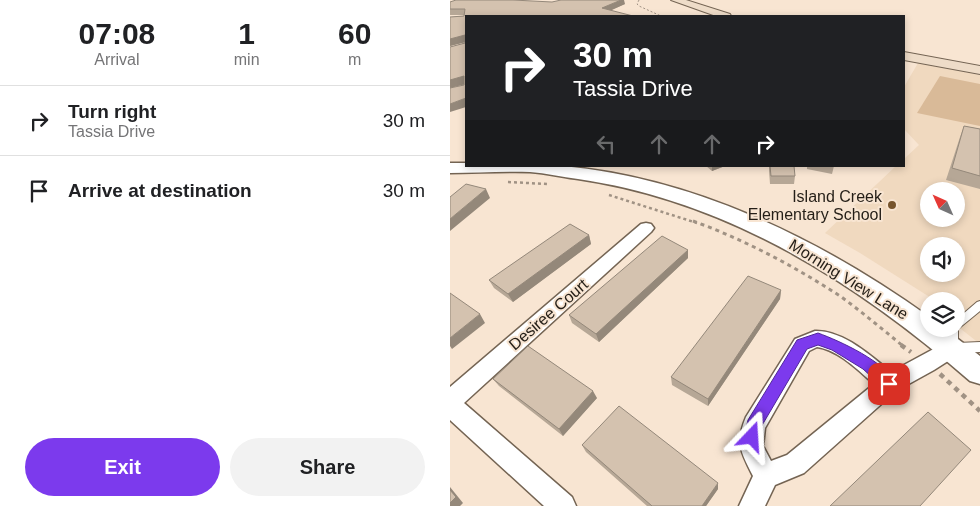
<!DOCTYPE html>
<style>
:root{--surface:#fff;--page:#f2f2f2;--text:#202124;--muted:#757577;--line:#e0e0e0;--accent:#7c3aed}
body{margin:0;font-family:Helvetica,sans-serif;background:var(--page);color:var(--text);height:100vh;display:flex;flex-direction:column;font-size:19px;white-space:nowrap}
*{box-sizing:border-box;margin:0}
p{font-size:16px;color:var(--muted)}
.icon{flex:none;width:28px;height:28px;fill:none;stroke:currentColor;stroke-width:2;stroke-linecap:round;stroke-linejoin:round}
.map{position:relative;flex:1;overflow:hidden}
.side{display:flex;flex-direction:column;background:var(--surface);width:450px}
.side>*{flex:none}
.banner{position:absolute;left:15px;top:15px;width:440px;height:152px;border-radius:0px;box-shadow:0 2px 8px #0003;background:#202124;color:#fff;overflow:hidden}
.needle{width:32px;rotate:315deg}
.tools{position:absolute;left:470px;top:182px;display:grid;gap:10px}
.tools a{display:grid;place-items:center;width:45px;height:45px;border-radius:50%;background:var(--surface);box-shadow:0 2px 8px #0003;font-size:25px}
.pin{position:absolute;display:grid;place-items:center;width:42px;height:42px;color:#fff;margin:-21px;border-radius:10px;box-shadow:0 2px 8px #0006}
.me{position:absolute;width:55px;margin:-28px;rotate:20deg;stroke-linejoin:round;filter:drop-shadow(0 0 4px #0008)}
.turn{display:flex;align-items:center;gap:18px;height:105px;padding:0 25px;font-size:22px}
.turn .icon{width:65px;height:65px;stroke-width:2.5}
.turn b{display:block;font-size:35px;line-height:42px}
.lanes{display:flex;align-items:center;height:48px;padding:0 25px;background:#0003;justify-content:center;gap:25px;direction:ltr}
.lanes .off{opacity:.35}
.eta{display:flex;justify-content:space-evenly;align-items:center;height:85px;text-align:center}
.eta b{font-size:30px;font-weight:700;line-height:35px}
.button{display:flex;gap:10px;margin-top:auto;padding:10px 25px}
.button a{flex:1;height:58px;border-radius:30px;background:var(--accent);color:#fff;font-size:20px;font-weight:700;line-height:58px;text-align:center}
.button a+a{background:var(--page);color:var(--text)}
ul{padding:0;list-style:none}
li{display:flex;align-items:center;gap:15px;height:70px;padding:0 25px;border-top:1px solid var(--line)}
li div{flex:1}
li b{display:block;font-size:19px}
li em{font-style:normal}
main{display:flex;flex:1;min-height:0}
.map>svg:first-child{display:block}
</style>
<main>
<section class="side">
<div class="eta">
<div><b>07:08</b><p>Arrival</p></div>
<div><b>1</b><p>min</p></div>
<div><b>60</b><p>m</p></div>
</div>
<ul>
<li><svg class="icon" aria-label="right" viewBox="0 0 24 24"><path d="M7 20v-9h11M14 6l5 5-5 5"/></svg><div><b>Turn right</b><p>Tassia Drive</p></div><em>30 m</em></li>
<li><svg class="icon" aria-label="arrive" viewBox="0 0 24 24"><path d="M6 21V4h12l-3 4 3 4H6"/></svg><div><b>Arrive at destination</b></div><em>30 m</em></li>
</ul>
<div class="button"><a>Exit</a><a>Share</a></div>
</section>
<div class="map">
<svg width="530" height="506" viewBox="0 0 530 506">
<rect width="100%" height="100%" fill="#f8e5d2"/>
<path fill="#f0d9bf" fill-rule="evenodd" d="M 468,63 L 530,75 L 530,344 L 506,325 L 510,319 L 506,316 L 506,301 L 486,301 L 410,253 L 375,233 L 446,166 L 454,166 L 454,159 L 469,145 L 454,129 L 454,87 ZM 479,191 L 506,191 L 506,219 L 479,219 ZM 479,246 L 506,246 L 506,274 L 479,274 Z"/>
<path fill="#d9ba98" d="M 490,76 L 530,84 L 530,126 L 467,113 Z"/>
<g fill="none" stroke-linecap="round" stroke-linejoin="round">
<defs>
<path id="service" d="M 530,301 L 530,311 L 508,329 L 508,343 L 530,342 L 530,352 L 502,353 L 498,351 L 497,348 L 498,329 L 506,329 L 506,320 L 527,302 Z"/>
<path id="minor" d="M 196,223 L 201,224 L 204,228 L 201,232 L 14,403 L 122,497 L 126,506 L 94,506 L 0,420 L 0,387 L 191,224 Z
M 365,331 C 393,330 421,356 441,372 L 502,339 L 509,342 L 512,348 L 509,354 L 484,370 L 446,391 L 354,473 L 325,485 L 315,506 L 289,506 L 303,476 C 291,453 285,443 296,417 L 345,339 ZM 367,347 C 388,350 408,370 424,384 L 337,455 L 321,461 L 313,446 L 315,428 L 359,351 Z"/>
<path id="tertiary" d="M 0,163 L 16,163 L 16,166 C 48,166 80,164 111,166 C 243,177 372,240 479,317 L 479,329 L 495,329 L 530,356 L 530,384 L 520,381 C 407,283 279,201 128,179 C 112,177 96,173 80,172 C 53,171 26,173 0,173 Z"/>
<path id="secondary" d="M 221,0 L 236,0 L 280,14 L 281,16 L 266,16 Z
M 454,52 L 530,66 L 530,74 L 454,60 Z"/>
</defs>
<use href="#service" stroke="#746453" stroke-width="2"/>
<use href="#minor" stroke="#746453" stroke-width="3"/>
<use href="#tertiary" stroke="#746453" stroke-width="3"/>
<use href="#secondary" stroke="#746453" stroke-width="2"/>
<path stroke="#a09284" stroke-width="1" stroke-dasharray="2 2" stroke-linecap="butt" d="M 189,0 L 187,4 L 189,6 L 211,16"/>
<path stroke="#a09284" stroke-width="2.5" stroke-dasharray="3 3" stroke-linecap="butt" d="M 58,182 L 97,184
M 159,195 L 247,223"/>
<path stroke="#a09284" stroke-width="3" stroke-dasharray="4 4" stroke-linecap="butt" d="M 243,221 C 295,240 344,266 390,296 C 412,312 432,329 453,346"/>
<path stroke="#a09284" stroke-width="4.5" stroke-dasharray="5 5" stroke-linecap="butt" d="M 451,345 L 461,352
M 490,374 L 530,411"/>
<use href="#service" fill="#fff" fill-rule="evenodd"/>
<use href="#minor" fill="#fff" fill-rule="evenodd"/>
<use href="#tertiary" fill="#fff" fill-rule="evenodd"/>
<use href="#secondary" fill="#eedcc8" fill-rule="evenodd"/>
</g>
<path fill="#b6a796" d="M 0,2 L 102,2 L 175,4 L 161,10 L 16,16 L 16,107 L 14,84 L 0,88 L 0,47 L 15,43 L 15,42 L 0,46 L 0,17 L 14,16 L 14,15 L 0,15 Z
M 514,126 L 530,129 L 530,189 L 496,180 L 510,137 Z
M 256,166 L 275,166 L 262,171 Z
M 319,166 L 345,176 L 344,184 L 320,184 L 319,171 Z
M 357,166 L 384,166 L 382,174 L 357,169 Z
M 139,235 L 141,244 L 63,302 L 44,288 L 39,280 Z
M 238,250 L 238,258 L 149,342 L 122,323 L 119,315 Z
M 331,290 L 330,299 L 258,406 L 222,385 L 221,377 Z
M 43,379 L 147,398 L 113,436 L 49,386 Z
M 132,445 L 268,489 L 256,506 L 197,506 L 136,452 Z"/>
<path fill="#94887a" d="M 171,0 L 174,0 L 175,4 L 153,14 L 152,8 Z
M 15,35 L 16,42 L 0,46 L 0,39 Z
M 14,76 L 16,84 L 0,88 L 0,80 Z
M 16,98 L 16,107 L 0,112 L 0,104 Z
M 262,166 L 275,166 L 262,171 Z
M 36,189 L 40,198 L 0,231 L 0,219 Z
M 139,235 L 141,244 L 63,302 L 58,294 Z
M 238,250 L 238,258 L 149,342 L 146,334 Z
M 331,290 L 330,299 L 258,406 L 258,399 Z
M 30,314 L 35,323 L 2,349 L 0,346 L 0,338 Z
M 143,391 L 147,398 L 113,436 L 109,429 Z
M 268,483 L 268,489 L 256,506 L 252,506 Z
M 0,487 L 13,503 L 10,506 L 0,506 Z"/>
<path fill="#d4c2af" stroke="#94887a" d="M 6,0 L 63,0 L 102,2 L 111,0 L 171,0 L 152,8 L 183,16 L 16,16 L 16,98 L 0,104 L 0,88 L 14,85 L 14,76 L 0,80 L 0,47 L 15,43 L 15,35 L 0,39 L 0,17 L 14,16 L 15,9 L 0,9 L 0,2 Z
M 514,126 L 530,129 L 530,176 L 502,168 Z
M 320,166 L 344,166 L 345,176 L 321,176 Z
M 16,184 L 36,189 L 0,219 L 0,197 Z
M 120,224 L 139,235 L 58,294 L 39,280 Z
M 212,236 L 238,250 L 146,334 L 119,315 Z
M 298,276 L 331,290 L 258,399 L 221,377 Z
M 0,293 L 30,314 L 0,338 Z
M 78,346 L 143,391 L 109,429 L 43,379 Z
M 169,406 L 268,483 L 252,506 L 202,506 L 132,445 Z
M 478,412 L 521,450 L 470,506 L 380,506 Z
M 0,490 L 6,497 L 0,503 Z"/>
<path fill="#7c3aed" stroke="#51269a" d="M 368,333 C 390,341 436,362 446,384 L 444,388 L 439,390 L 434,388 L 413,369 L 382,350 L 368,345 L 357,349 L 311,427 L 308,442 L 302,445 L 297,442 L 294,437 L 298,420 L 347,340 Z"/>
<circle fill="#77552d" stroke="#f8e5d2" stroke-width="2" cx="442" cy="205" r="5"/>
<g text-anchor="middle" stroke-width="4" stroke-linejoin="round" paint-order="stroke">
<g font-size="16" fill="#241e17" stroke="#f8e5d2" text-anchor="end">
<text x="432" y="202">Island Creek<tspan x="432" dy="18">Elementary School</tspan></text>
</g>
<g font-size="16" fill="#241e17" stroke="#f8e5d2">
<text transform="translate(399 279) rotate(32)" y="6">Morning View Lane</text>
<text transform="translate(98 314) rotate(-41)" y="6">Desiree Court</text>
</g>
</g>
</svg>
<div class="tools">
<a><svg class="needle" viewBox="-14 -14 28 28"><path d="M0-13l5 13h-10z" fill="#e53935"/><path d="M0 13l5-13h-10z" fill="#757577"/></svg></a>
<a><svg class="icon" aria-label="sound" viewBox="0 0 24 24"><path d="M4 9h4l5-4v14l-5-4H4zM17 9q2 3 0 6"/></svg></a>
<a><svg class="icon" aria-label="layers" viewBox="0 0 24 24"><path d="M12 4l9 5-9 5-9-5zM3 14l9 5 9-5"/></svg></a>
</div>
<div class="pin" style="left:439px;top:384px;background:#d93025"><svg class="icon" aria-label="arrive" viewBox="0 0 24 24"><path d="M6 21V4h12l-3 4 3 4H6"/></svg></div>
<svg class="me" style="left:302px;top:437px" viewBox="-20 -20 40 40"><path d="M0-17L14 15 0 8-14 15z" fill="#7c3aed" stroke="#fff" stroke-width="4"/></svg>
<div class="banner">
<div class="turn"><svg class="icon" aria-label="right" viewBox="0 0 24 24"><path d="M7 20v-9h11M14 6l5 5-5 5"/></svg><div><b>30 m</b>Tassia Drive</div></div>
<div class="lanes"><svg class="icon off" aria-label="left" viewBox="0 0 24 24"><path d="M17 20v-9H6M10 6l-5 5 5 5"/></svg><svg class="icon off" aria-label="ahead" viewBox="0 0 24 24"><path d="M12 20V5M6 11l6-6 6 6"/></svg><svg class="icon off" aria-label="ahead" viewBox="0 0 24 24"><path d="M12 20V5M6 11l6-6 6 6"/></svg><svg class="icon" aria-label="right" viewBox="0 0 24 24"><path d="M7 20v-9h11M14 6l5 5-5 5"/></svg></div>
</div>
</div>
</main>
